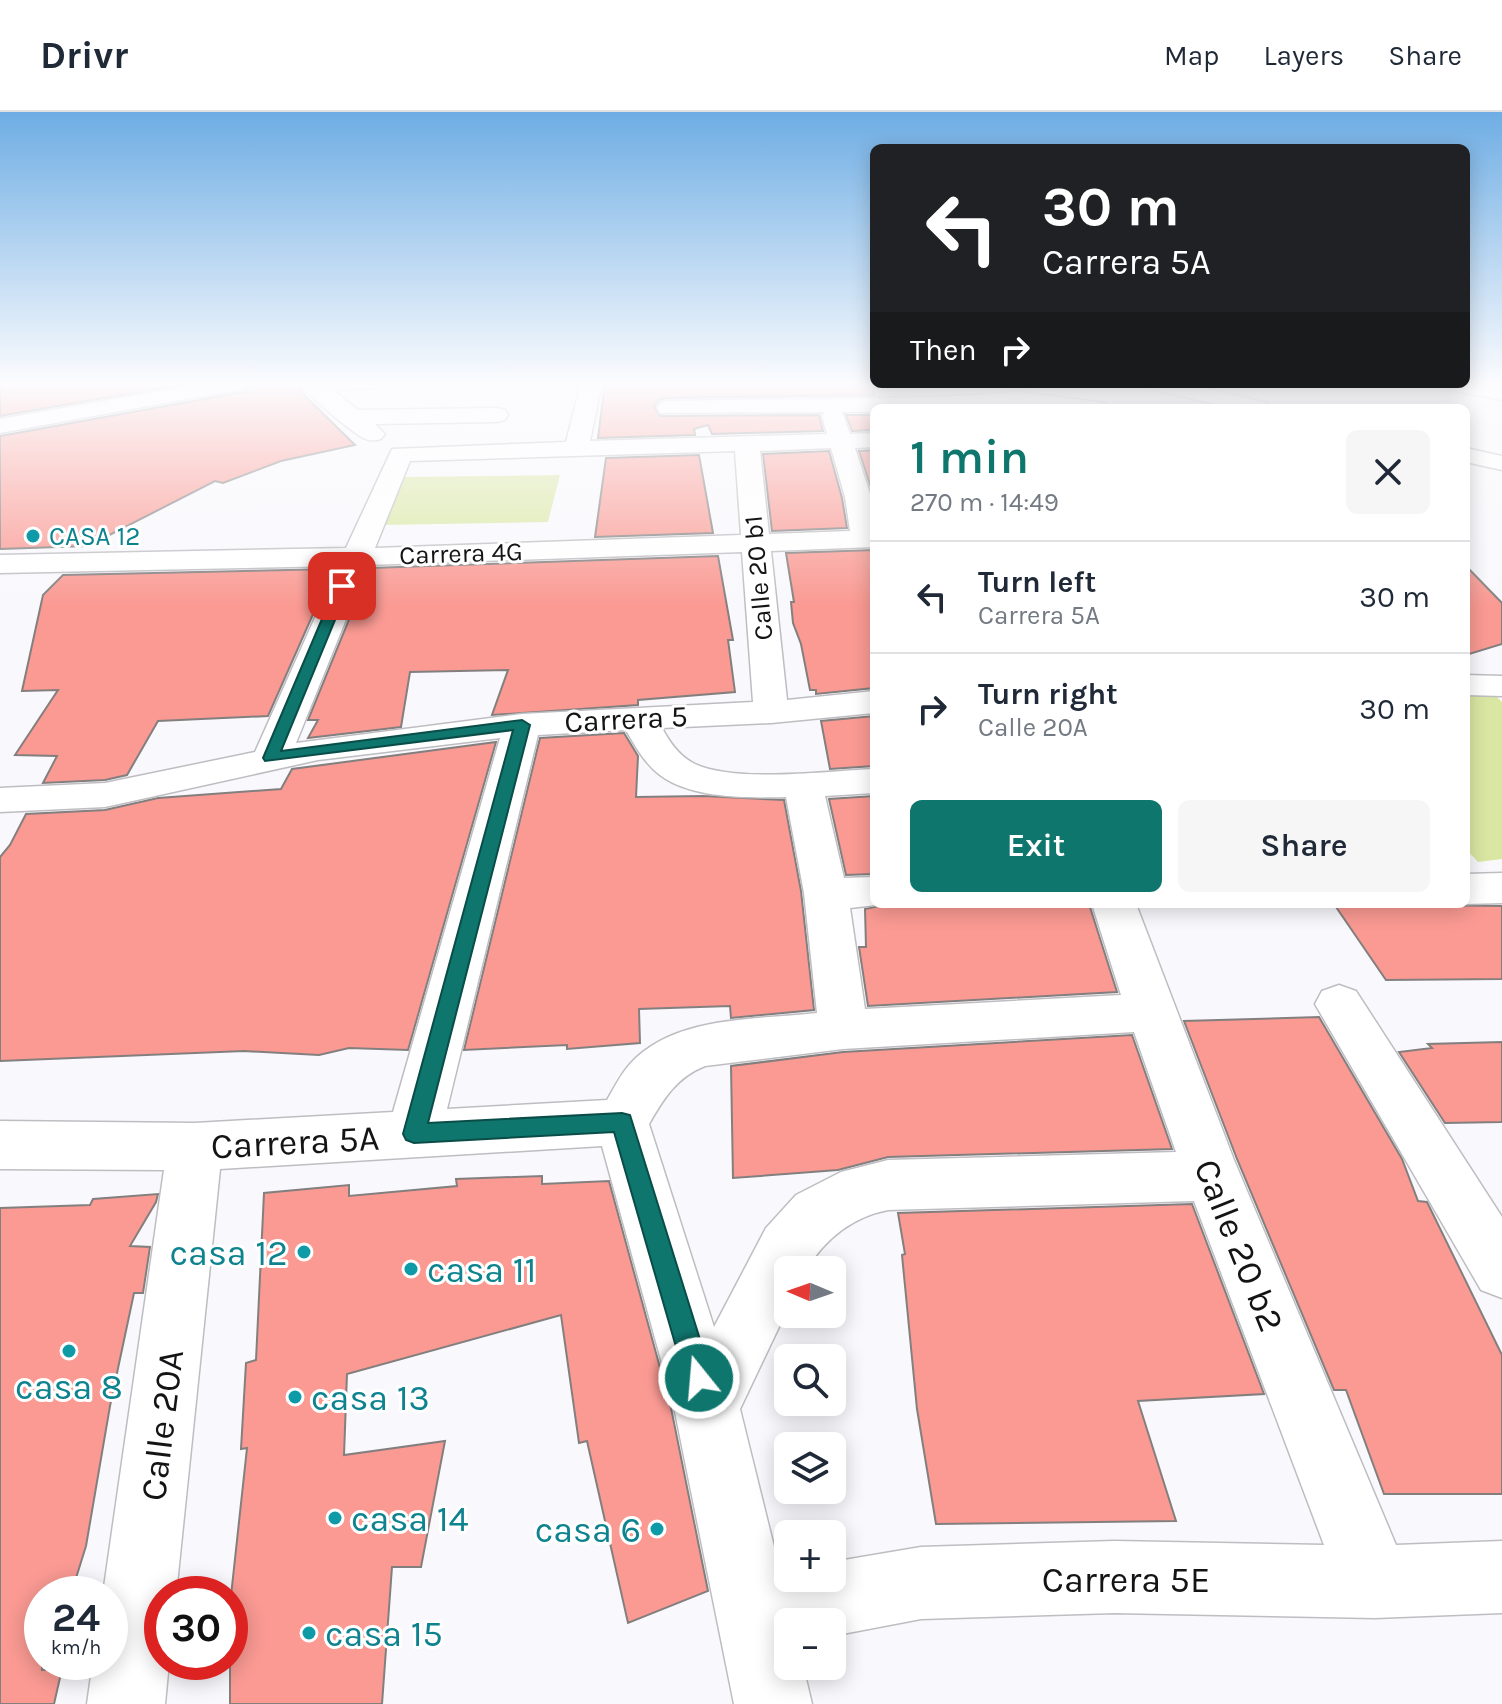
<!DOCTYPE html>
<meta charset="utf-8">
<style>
:root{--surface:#fff;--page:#f6f6f7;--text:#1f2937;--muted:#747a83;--line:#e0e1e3;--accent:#0f766e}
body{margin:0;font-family:Karla,sans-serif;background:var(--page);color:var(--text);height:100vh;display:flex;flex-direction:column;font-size:30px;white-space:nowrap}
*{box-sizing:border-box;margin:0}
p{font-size:26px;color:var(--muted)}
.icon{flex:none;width:44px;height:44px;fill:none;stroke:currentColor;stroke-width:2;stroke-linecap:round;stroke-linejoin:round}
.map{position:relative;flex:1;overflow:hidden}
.sheet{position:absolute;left:870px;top:292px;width:600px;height:504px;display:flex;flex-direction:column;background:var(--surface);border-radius:12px;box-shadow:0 4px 20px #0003}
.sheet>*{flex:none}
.banner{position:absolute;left:870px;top:32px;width:600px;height:244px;border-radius:12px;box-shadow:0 4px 20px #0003;background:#202124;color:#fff;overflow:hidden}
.needle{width:52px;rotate:272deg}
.buttons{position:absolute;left:774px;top:1144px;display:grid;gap:16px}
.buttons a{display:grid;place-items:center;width:72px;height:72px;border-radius:12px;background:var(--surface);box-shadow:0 4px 20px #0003;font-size:40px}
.speed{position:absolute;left:24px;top:1464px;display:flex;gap:16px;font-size:40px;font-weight:700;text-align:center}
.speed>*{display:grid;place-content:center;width:104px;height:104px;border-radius:50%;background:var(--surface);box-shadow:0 4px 20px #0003;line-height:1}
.speed small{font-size:20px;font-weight:400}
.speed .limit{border:12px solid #d22;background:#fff;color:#111}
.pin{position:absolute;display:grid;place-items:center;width:68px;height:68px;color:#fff;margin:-34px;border-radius:16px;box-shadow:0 4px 12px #0006}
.me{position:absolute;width:88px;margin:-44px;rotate:343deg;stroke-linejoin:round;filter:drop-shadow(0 0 6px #0008)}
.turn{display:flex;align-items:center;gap:28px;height:168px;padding:0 40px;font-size:36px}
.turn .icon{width:104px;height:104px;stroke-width:2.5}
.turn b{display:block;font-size:56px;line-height:68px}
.then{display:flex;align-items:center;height:76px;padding:0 40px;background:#0003;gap:16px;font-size:30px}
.round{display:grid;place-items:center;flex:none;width:84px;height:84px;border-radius:12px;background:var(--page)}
.head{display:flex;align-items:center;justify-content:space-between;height:136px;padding:0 40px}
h1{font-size:48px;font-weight:600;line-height:60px;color:var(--accent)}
.button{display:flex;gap:16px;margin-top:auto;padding:16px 40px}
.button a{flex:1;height:92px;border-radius:12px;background:var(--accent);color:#fff;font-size:32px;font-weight:600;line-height:92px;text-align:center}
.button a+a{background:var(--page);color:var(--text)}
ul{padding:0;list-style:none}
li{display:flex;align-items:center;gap:24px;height:112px;padding:0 40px;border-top:2px solid var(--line)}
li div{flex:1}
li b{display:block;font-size:30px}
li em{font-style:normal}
header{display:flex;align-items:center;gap:48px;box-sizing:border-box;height:112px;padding:0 40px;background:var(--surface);border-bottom:2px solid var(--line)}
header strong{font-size:38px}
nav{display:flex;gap:44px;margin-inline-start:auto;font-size:28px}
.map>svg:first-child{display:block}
</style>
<header>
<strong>Drivr</strong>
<nav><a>Map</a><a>Layers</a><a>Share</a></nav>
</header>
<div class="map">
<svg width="1502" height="1592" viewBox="0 0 1502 1592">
<rect width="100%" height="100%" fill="#f9f8fc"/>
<path fill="#dae7a3" d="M 560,363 L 548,410 L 381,413 L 405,365 Z
M 1466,579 L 1491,579 L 1502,590 L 1502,747 L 1478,750 L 1466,737 Z"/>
<path fill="#fa9a93" stroke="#847f7f" stroke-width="2" d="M 0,271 L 192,271 L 0,304 Z
M 256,271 L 298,271 L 305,284 L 355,333 L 281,349 L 223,371 L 215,369 L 88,434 L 0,437 L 0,324 L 243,280 Z
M 605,271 L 874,271 L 874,283 L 667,286 L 659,288 L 654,294 L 660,304 L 819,303 L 823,319 L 712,322 L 708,313 L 694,317 L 695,323 L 598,326 Z
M 846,303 L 874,303 L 874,318 L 852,319 Z
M 874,338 L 874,385 L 859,339 Z
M 829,339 L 842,386 L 847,416 L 772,419 L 763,342 Z
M 699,343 L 713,421 L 595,425 L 606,346 Z
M 874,438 L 874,576 L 816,582 L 816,578 L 810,578 L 801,532 L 793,511 L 791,490 L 794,490 L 786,441 Z
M 718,444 L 733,528 L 728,528 L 735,580 L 638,588 L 638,593 L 492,603 L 508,558 L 410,560 L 401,615 L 308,626 L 318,608 L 308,608 L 370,456 Z
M 1466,454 L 1502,491 L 1502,532 L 1466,543 Z
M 333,457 L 268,604 L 158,609 L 127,663 L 105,668 L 43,671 L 57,644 L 15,643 L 58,578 L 22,579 L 43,483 L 63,463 Z
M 874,604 L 874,654 L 830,657 L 821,609 Z
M 624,621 L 638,644 L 636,685 L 703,684 L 784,688 L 801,779 L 814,898 L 731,906 L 730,894 L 639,897 L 640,931 L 567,937 L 567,933 L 464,938 L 540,626 Z
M 496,630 L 408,938 L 349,936 L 319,943 L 244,939 L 0,949 L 0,745 L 10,733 L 26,702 L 105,698 L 158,686 L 281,677 L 292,657 Z
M 874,684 L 874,762 L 846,763 L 829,687 Z
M 888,792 L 1089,792 L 1117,880 L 868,894 L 859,835 L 866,835 L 865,797 Z
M 1334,792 L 1502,794 L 1502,867 L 1386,868 Z
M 1319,905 L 1402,1047 L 1418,1089 L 1427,1090 L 1502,1243 L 1502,1382 L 1384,1382 L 1346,1278 L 1334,1278 L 1237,1047 L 1184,909 Z
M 1132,923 L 1172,1037 L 888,1045 L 838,1058 L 733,1066 L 731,954 L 843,940 Z
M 1502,930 L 1502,1010 L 1445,1011 L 1399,940 L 1432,936 L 1428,932 Z
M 542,1064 L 542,1072 L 609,1069 L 671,1296 L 708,1479 L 628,1511 L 587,1329 L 579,1331 L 561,1203 L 347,1262 L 344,1343 L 445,1329 L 421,1455 L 392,1455 L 382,1592 L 230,1592 L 230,1493 L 247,1336 L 241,1337 L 246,1251 L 256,1248 L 264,1081 L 349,1073 L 349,1084 L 457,1074 L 456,1067 Z
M 158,1082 L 156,1090 L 130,1134 L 150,1135 L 143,1181 L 134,1181 L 110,1294 L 86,1434 L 71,1482 L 42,1482 L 42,1558 L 62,1557 L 54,1592 L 0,1592 L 0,1096 L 90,1093 L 93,1087 Z
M 1192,1092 L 1264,1282 L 1138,1289 L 1176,1409 L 936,1412 L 917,1297 L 902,1143 L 905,1142 L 898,1101 Z"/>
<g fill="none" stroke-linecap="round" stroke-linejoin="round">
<defs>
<path id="minor" d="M 207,271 L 253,271 L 242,277 L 0,321 L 0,307 Z
M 301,271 L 380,271 L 378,276 L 333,278 L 358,298 L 497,296 L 505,298 L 508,303 L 505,308 L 497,310 L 375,312 L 385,322 L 381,327 C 374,329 369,329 363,326 C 347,316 310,286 301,271 Z
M 581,271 L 602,271 L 590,329 L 827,322 L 822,304 L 824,300 L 660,301 L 657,296 L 660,291 L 668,289 L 937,285 L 1020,280 L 1105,291 L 1108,296 L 874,296 L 874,300 L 842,300 L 850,322 L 874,321 L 874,335 L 855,336 L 871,385 L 874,435 L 771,439 L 787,588 L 874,579 L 874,601 L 771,611 L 662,616 C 670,631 680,645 695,652 C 736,671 828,659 874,657 L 874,681 L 825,684 L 844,766 L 874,765 L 874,792 L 885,792 L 850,796 L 865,897 L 1121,883 L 1092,792 L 1136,792 L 1234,1048 L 1396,1433 L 1502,1429 L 1502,1501 L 1375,1506 L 1114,1501 L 921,1507 L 832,1524 L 832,1510 L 788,1510 L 788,1554 L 803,1554 L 812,1592 L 734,1592 L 674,1295 L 602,1034 L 220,1057 L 176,1482 L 162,1482 L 162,1550 L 169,1550 L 165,1592 L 87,1592 L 93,1550 L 110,1550 L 110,1482 L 103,1482 L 164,1058 L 0,1057 L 0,1009 L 195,1011 L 393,1000 L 500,626 L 318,648 L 105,695 L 0,700 L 0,676 L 105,671 L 255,640 L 338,454 L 0,461 L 0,443 L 346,436 L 392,337 L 566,330 ZM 831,336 L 845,385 L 850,419 L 769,422 L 760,339 ZM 735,339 L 741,423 L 375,436 L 410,349 ZM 742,440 L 753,590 L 522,602 L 296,631 L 368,453 ZM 626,618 C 635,634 645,652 660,663 C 692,687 748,686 786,685 L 804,781 L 817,901 C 757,908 674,903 630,952 C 621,962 614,976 607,988 L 447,997 L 538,623 ZM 1134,920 L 1176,1040 L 888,1048 L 841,1060 L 796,1083 L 766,1116 L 714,1215 L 649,1012 C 664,986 677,965 705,954 L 843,937 ZM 1194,1089 L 1324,1433 L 1114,1429 L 921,1435 L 832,1450 L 832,1466 L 788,1466 L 788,1458 L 780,1459 L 740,1297 L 788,1196 L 788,1158 L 806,1158 C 825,1127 852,1105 888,1098 Z
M 1466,271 L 1502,274 L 1502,288 L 1446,277 L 1443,272 Z
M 1148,272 L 1186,272 L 1267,291 L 1270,296 L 1231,296 L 1151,277 Z
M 1466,336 L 1502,344 L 1502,358 L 1466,350 Z
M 1466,563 L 1502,564 L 1502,584 L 1466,583 Z
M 1502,761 L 1502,791 L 1466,792 L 1466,762 Z
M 1339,873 L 1356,879 L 1502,1105 L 1502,1186 L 1481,1178 L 1315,892 L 1322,879 Z"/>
</defs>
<use href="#minor" stroke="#bebdc1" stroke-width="3"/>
<use href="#minor" fill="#fff" fill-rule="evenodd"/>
</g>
<linearGradient id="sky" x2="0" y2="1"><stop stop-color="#6eade4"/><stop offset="0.55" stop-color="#fcfcfe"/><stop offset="1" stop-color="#fcfcfe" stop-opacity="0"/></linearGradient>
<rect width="1502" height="494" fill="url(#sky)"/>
<path fill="#0f766e" stroke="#0a4d48" stroke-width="2" d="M 342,470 L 349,474 L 281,639 L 522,608 L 530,613 L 428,1011 L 622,1001 L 630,1003 L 712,1266 L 708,1276 L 699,1279 L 689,1276 L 685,1266 L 614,1020 L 414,1031 L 406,1028 L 403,1022 L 513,618 L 265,649 L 263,646 L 336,474 Z"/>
<g fill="#0f9aa8" stroke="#fff" stroke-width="3">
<circle cx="33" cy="424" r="8"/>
<circle cx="304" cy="1140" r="8"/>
<circle cx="411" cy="1157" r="8"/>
<circle cx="69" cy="1239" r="8"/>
<circle cx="295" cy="1285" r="8"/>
<circle cx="335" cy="1406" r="8"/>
<circle cx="657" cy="1417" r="8"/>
<circle cx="309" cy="1521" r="8"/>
</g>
<g text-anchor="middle" stroke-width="6" stroke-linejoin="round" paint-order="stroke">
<g font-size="26" fill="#0d838f" stroke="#fff" text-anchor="start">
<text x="49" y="433">CASA 12</text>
</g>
<g font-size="26" fill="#141315" stroke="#fff">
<text transform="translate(461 441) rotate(-2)" y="9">Carrera 4G</text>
<text transform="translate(758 466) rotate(-95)" y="9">Calle 20 b1</text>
</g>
<g font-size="30" fill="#141315" stroke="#fff">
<text transform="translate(626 607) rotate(-3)" y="10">Carrera 5</text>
</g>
<g font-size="36" fill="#141315" stroke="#fff">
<text transform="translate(295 1029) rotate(-3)" y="13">Carrera 5A</text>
<text transform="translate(1240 1133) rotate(68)" y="13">Calle 20 b2</text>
<text transform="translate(161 1313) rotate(-83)" y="13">Calle 20A</text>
<text x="1126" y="1480">Carrera 5E</text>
</g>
<g font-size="36" fill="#0d838f" stroke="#fff" text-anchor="start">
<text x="288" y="1153" text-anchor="end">casa 12</text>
<text x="427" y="1170">casa 11</text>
<text x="69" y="1287" text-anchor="middle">casa 8</text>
<text x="311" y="1298">casa 13</text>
<text x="351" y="1419">casa 14</text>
<text x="641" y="1430" text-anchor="end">casa 6</text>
<text x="325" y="1534">casa 15</text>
</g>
</g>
</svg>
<div class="buttons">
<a><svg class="needle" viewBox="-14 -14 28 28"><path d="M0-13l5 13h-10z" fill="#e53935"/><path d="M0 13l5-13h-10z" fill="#747a83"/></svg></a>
<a><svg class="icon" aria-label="search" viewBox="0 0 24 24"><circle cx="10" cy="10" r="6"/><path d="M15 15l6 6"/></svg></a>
<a><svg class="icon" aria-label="layers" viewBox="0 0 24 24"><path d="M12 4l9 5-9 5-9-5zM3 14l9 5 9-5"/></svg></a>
<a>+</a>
<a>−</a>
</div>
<div class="speed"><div>24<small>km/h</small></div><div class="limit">30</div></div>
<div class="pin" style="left:342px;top:474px;background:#d93025"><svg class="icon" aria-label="arrive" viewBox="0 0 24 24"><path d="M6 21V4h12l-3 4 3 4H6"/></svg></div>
<svg class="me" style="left:699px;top:1266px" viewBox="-20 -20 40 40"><circle r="17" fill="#0f766e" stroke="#fff" stroke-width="3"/><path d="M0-11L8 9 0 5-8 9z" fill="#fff"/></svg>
<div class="banner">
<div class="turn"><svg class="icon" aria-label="left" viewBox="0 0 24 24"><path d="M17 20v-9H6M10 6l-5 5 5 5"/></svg><div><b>30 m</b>Carrera 5A</div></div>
<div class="then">Then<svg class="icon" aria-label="right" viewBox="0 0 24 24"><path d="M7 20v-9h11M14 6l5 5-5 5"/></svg></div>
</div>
<section class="sheet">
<div class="head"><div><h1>1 min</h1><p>270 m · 14:49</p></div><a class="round"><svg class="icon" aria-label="close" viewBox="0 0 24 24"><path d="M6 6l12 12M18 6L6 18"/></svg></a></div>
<ul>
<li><svg class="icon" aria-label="left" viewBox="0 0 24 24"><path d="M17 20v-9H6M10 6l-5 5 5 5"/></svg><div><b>Turn left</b><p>Carrera 5A</p></div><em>30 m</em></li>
<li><svg class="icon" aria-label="right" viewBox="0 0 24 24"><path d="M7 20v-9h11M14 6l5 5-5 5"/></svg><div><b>Turn right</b><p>Calle 20A</p></div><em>30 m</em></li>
</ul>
<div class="button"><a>Exit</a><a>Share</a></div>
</section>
</div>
